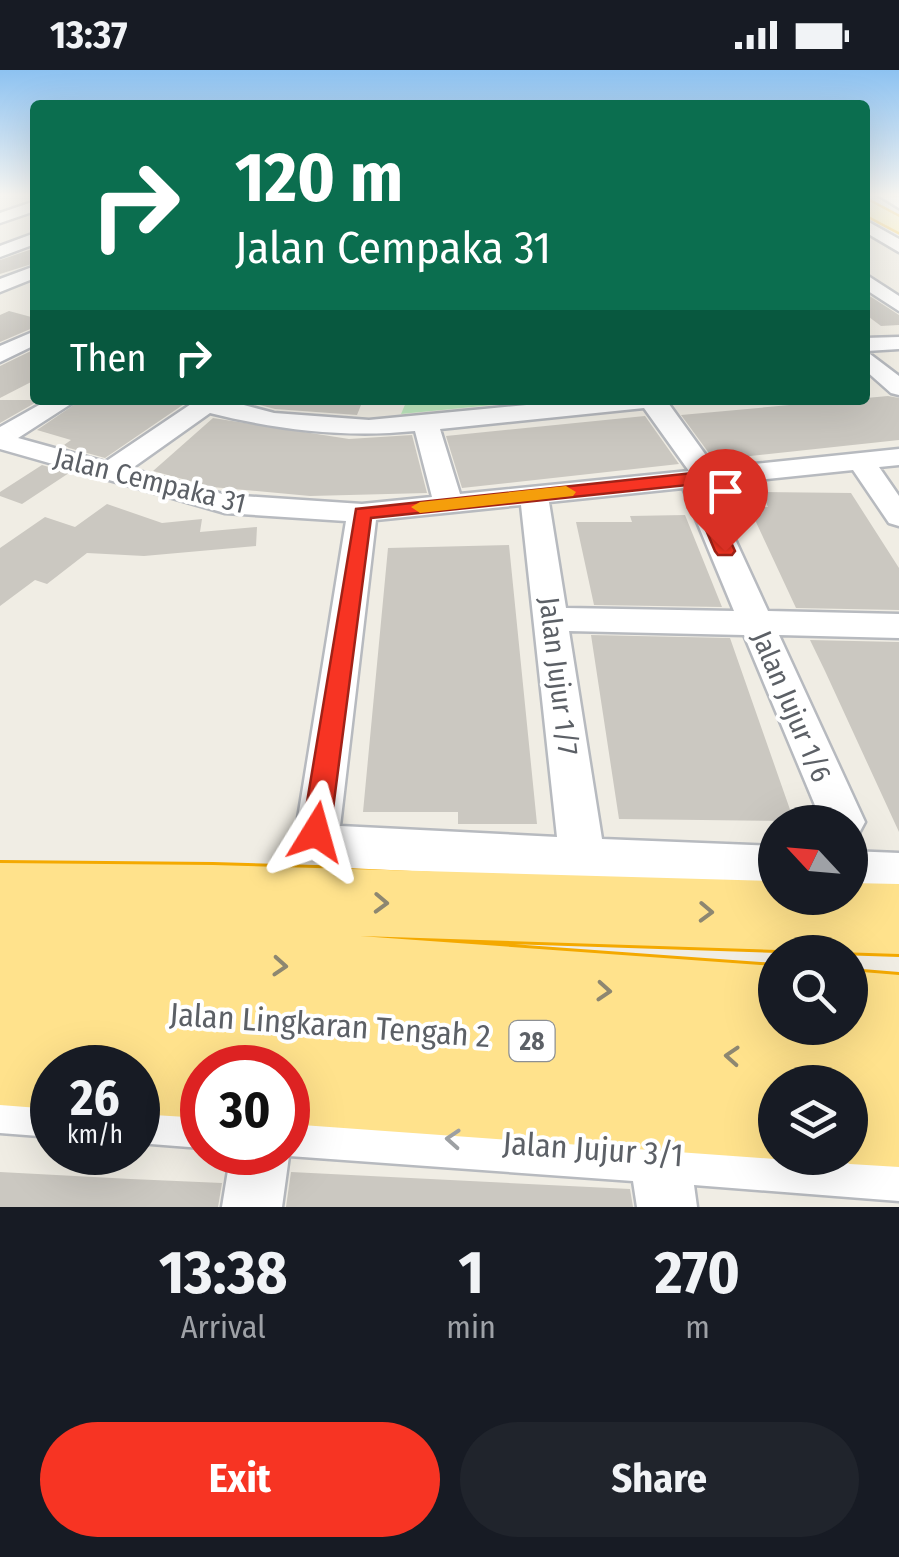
<!DOCTYPE html>
<style>
:root{--surface:#171b24;--page:#20242c;--text:#f1f3f6;--muted:#9ea1a6;--accent:#f73423}
body{margin:0;font-family:"Fira Sans Condensed",sans-serif;background:var(--page);color:var(--text);height:100vh;display:flex;flex-direction:column;font-size:38px;white-space:nowrap}
*{box-sizing:border-box;margin:0}
p{font-size:32px;color:var(--muted)}
.icon{flex:none;width:55px;height:55px;fill:none;stroke:currentColor;stroke-width:2;stroke-linecap:round;stroke-linejoin:round}
.map{position:relative;height:1137px;overflow:hidden}
.side{display:flex;flex-direction:column;background:var(--surface);flex:1}
.side>*{flex:none}
.banner{position:absolute;left:30px;top:30px;width:840px;height:305px;border-radius:10px;box-shadow:0 10px 40px #0002;background:#0b6e4f;color:#fff;overflow:hidden}
.needle{width:65px;rotate:296deg}
.buttons{position:absolute;left:758px;top:735px;display:grid;gap:20px}
.buttons a{display:grid;place-items:center;width:110px;height:110px;border-radius:50%;background:var(--surface);box-shadow:0 10px 40px #0002;font-size:50px}
.speed{position:absolute;left:30px;top:975px;display:flex;gap:20px;font-size:50px;font-weight:700;text-align:center}
.speed>*{display:grid;place-content:center;width:130px;height:130px;border-radius:50%;background:var(--surface);box-shadow:0 10px 40px #0002;line-height:1}
.speed small{font-size:25px;font-weight:400}
.speed .limit{border:15px solid #d22;background:#fff;color:#111}
.pin{position:absolute;display:grid;place-items:center;width:85px;height:85px;color:#fff;margin:-102px -42px;border-radius:50% 50% 50% 0;rotate:-45deg;box-shadow:0 0 10px #0007}
.pin .icon{rotate:45deg}
.me{position:absolute;width:110px;margin:-55px;rotate:8deg;stroke-linejoin:round;filter:drop-shadow(0 0 8px #0008)}
.turn{display:flex;align-items:center;gap:35px;height:210px;padding:0 40px;font-size:45px}
.turn .icon{width:130px;height:130px;stroke-width:2.5}
.turn b{display:block;font-size:70px;line-height:85px}
.then{display:flex;align-items:center;height:95px;padding:0 40px;background:#0003;gap:20px;font-size:38px}
.eta{display:flex;justify-content:space-evenly;align-items:center;height:170px;text-align:center}
.eta b{font-size:60px;font-weight:700;line-height:70px}
.action{display:flex;gap:20px;margin-top:auto;padding:20px 40px}
.action a{flex:1;height:115px;border-radius:60px;background:var(--accent);color:#fff;font-size:40px;font-weight:700;line-height:115px;text-align:center}
.action a+a{background:var(--page);color:var(--text)}
.status{display:flex;justify-content:space-between;align-items:center;height:70px;padding:0 50px;background:var(--surface);direction:ltr}
.status svg{height:28px;fill:currentColor}
.map>svg:first-child{display:block}
</style>
<div class="status"><b>13:37</b><svg viewBox="0 0 49 12"><path d="M0 12V9h3v3zM5 12V6h3v6zM10 12V3h3v9zM15 12V0h3v12zM26 1h20v11H26zM47 4h2v5h-2z"/></svg></div>
<div class="map">
<svg width="899" height="1137" viewBox="0 0 899 1137">
<rect width="100%" height="100%" fill="#f0ede4"/>
<path fill="#bfe9bf" d="M 407,330 L 544,330 L 401,344 Z"/>
<path fill="#cbc8c1" d="M 35,178 L 35,193 L 0,204 L 0,190 Z
M 865,223 L 899,245 L 899,255 L 881,256 L 865,244 Z
M 9,241 L 35,248 L 35,257 L 0,272 L 0,245 Z
M 35,279 L 35,310 L 0,328 L 0,296 Z
M 888,326 L 899,328 L 899,370 L 714,390 L 681,345 Z
M 0,330 L 40,330 L 0,353 Z
M 81,330 L 190,330 L 105,388 L 69,378 L 64,375 L 71,370 L 37,360 Z
M 240,330 L 363,330 L 357,345 L 275,339 Z
M 645,346 L 679,394 L 462,418 L 446,366 Z
M 213,348 L 349,369 L 412,365 L 427,423 L 310,426 L 212,417 L 153,401 Z
M 42,395 L 69,403 L 22,434 L 0,426 L 0,422 Z
M 761,422 L 851,423 L 899,498 L 899,540 L 796,538 L 749,437 L 768,437 Z
M 107,434 L 162,453 L 202,449 L 200,462 L 257,457 L 256,476 L 144,486 L 87,483 L 47,514 L 35,510 L 0,536 L 0,478 L 45,447 L 75,457 Z
M 685,445 L 722,537 L 594,535 L 576,452 L 632,452 L 630,446 Z
M 509,475 L 537,754 L 458,754 L 458,742 L 363,742 L 388,478 Z
M 591,565 L 730,568 L 794,751 L 619,749 Z
M 810,570 L 899,572 L 899,762 L 825,601 Z
M 0,1102 L 131,1109 L 222,1113 L 218,1137 L 0,1137 Z
M 291,1102 L 630,1119 L 633,1137 L 286,1137 Z"/>
<g fill="none" stroke-linecap="round" stroke-linejoin="round">
<defs>
<path id="minor" d="M 878,125 L 899,127 L 899,138 Z
M 35,131 L 35,141 L 0,153 L 0,143 Z
M 865,150 L 899,169 L 899,182 L 865,162 Z
M 35,163 L 35,174 L 0,187 L 0,176 Z
M 35,196 L 35,208 L 0,222 L 0,209 Z
M 865,204 L 899,226 L 899,241 L 865,219 Z
M 35,261 L 35,275 L 0,292 L 0,276 Z
M 899,267 L 899,279 L 866,281 L 899,306 L 899,325 L 891,323 L 865,300 L 865,268 Z
M 48,330 L 77,330 L 18,368 L 105,392 L 197,330 L 225,330 L 274,343 L 369,350 L 579,330 L 666,330 L 715,398 L 899,379 L 899,395 L 879,397 L 899,426 L 899,456 L 889,453 L 853,400 L 710,415 L 768,541 L 899,544 L 899,568 L 779,565 L 865,752 L 858,765 L 850,768 L 850,752 L 822,752 L 744,565 L 569,561 L 602,769 L 775,776 L 775,818 L 347,798 L 301,781 L 295,767 L 346,451 L 225,443 L 0,379 L 0,357 ZM 644,338 L 689,401 L 460,424 L 440,359 ZM 210,343 C 278,360 345,368 415,361 L 432,427 L 362,434 L 226,425 L 131,399 ZM 683,418 L 734,541 L 566,538 L 549,432 ZM 521,435 L 557,767 L 340,756 L 376,450 Z
M 850,781 L 899,783 L 899,825 L 850,823 Z
M 0,1007 L 52,1011 L 52,1067 L 0,1063 Z
M 138,1017 L 202,1022 L 202,1078 L 138,1073 Z
M 288,1028 L 775,1063 L 775,1088 L 850,1088 L 850,1068 L 899,1071 L 899,1131 L 694,1115 L 697,1137 L 637,1137 L 633,1111 L 289,1086 L 282,1137 L 222,1137 L 231,1082 L 288,1082 Z"/>
<path id="major" d="M 865,129 L 899,147 L 899,162 L 865,144 Z"/>
<path id="highway" d="M 0,793 L 213,795 L 775,811 L 775,828 L 850,828 L 850,813 L 899,814 L 899,884 L 360,866 L 775,896 L 775,958 L 850,958 L 850,901 L 899,905 L 899,1097 L 850,1094 L 835,1088 L 850,1088 L 850,1012 L 775,1012 L 775,1089 L 288,1054 L 288,998 L 253,998 L 257,988 L 235,986 L 239,998 L 202,998 L 202,1048 L 138,1044 L 138,998 L 99,998 L 108,976 L 88,975 L 98,998 L 52,998 L 52,1039 L 0,1035 Z"/>
</defs>
<use href="#minor" stroke="#b7babf" stroke-width="5"/>
<use href="#major" stroke="#fccd51" stroke-width="5"/>
<use href="#highway" stroke="#f4a900" stroke-width="6"/>
<use href="#minor" fill="#fff" fill-rule="evenodd"/>
<use href="#major" fill="#fff2aa" fill-rule="evenodd"/>
<use href="#highway" fill="#ffe28c" fill-rule="evenodd"/>
</g>
<defs><path id="oneway-chevron" d="M-2-3.5L2.5 0L-2 3.5" fill="none" stroke-width="1.6" stroke-linecap="round" stroke-linejoin="round" transform="scale(2.5)"/></defs>
<g stroke="#8d8771">
<use href="#oneway-chevron" transform="translate(381 833) rotate(2)"/>
<use href="#oneway-chevron" transform="translate(706 842) rotate(2)"/>
<use href="#oneway-chevron" transform="translate(280 896) rotate(4)"/>
<use href="#oneway-chevron" transform="translate(604 921) rotate(4)"/>
<use href="#oneway-chevron" transform="translate(732 986) rotate(-176)"/>
</g>
<use stroke="#9da0a3" href="#oneway-chevron" transform="translate(453 1069) rotate(-176)"/>
<linearGradient id="sky" x2="0" y2="1"><stop stop-color="#8dc2f1"/><stop offset="0.44" stop-color="#f8f7f3"/><stop offset="1" stop-color="#f8f7f3" stop-opacity="0"/></linearGradient>
<rect width="899" height="284" fill="url(#sky)"/>
<path fill="#f73423" stroke="#a12217" stroke-width="2.5" d="M 693,403 L 702,409 L 735,481 L 732,485 L 718,485 L 715,481 L 687,415 L 371,448 L 330,762 L 326,771 L 316,775 L 306,771 L 302,762 L 356,439 Z"/>
<path fill="#f59e0b" d="M 566,416 L 576,422 L 573,426 L 420,443 L 411,437 L 420,432 Z"/>
<g text-anchor="middle" stroke-width="8" stroke-linejoin="round" paint-order="stroke">
<rect fill="#fff" stroke="#8d9094" stroke-width="2.5" x="509.5" y="951" width="45" height="40" rx="8"/>
<g font-size="25" font-weight="bold" fill="#5c6066">
<text x="532" y="980">28</text>
</g>
<g font-size="28" fill="#5c6066" stroke="#fff">
<text transform="translate(150 410) rotate(14)" y="10">Jalan Cempaka 31</text>
<text transform="translate(559 606) rotate(83)" y="10">Jalan Jujur 1/7</text>
<text transform="translate(792 636) rotate(67)" y="10">Jalan Jujur 1/6</text>
</g>
<g font-size="32" fill="#5c6066" stroke="#fff">
<text transform="translate(330 955) rotate(4)" y="11">Jalan Lingkaran Tengah 2</text>
<text transform="translate(593 1079) rotate(4)" y="11">Jalan Jujur 3/1</text>
</g>
</g>
</svg>
<div class="buttons">
<a><svg class="needle" viewBox="-14 -14 28 28"><path d="M0-13l5 13h-10z" fill="#e53935"/><path d="M0 13l5-13h-10z" fill="#9ea1a6"/></svg></a>
<a><svg class="icon" aria-label="search" viewBox="0 0 24 24"><circle cx="10" cy="10" r="6"/><path d="M15 15l6 6"/></svg></a>
<a><svg class="icon" aria-label="layers" viewBox="0 0 24 24"><path d="M12 4l9 5-9 5-9-5zM3 14l9 5 9-5"/></svg></a>
</div>
<div class="speed"><div>26<small>km/h</small></div><div class="limit">30</div></div>
<div class="pin" style="left:725px;top:481px;background:#d93025"><svg class="icon" aria-label="arrive" viewBox="0 0 24 24"><path d="M6 21V4h12l-3 4 3 4H6"/></svg></div>
<svg class="me" style="left:316px;top:762px" viewBox="-20 -20 40 40"><path d="M0-17L14 15 0 8-14 15z" fill="#f73423" stroke="#fff" stroke-width="4"/></svg>
<div class="banner">
<div class="turn"><svg class="icon" aria-label="right" viewBox="0 0 24 24"><path d="M7 20v-9h11M14 6l5 5-5 5"/></svg><div><b>120 m</b>Jalan Cempaka 31</div></div>
<div class="then">Then<svg class="icon" aria-label="right" viewBox="0 0 24 24"><path d="M7 20v-9h11M14 6l5 5-5 5"/></svg></div>
</div>
</div>
<section class="side">
<div class="eta">
<div><b>13:38</b><p>Arrival</p></div>
<div><b>1</b><p>min</p></div>
<div><b>270</b><p>m</p></div>
</div>
<div class="action"><a>Exit</a><a>Share</a></div>
</section>
